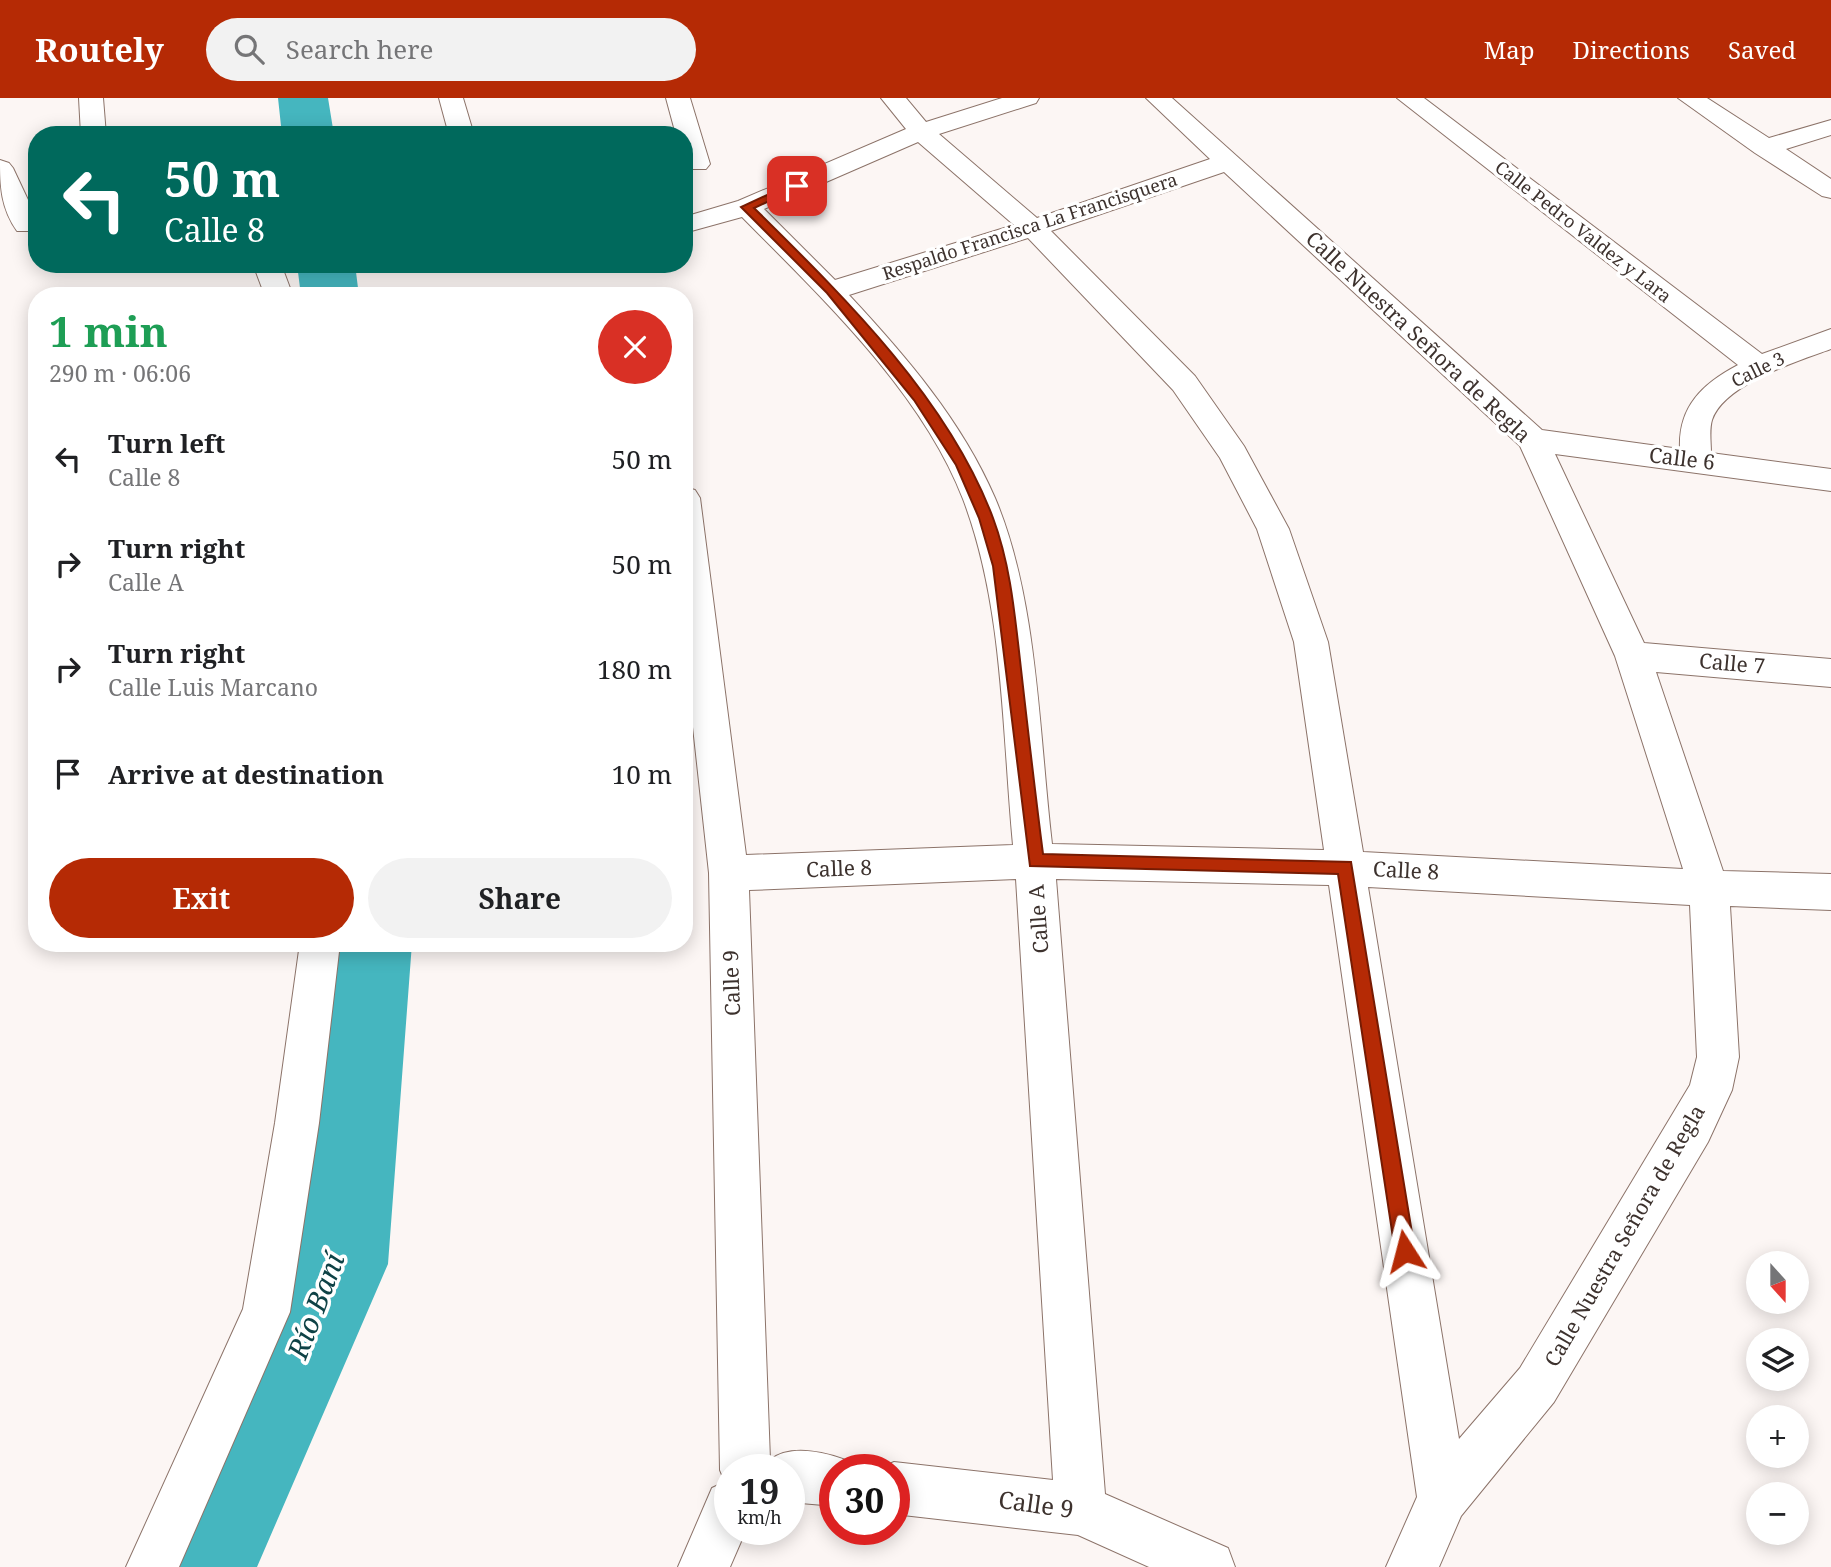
<!DOCTYPE html>
<meta charset="utf-8">
<style>
:root{--surface:#fff;--page:#f2f2f2;--text:#202124;--muted:#757577;--accent:#b52a05}
body{margin:0;font-family:"Noto Serif",serif;background:var(--page);color:var(--text);height:100vh;display:flex;flex-direction:column;font-size:26px;white-space:nowrap}
*{box-sizing:border-box;margin:0}
p{font-size:23px;color:var(--muted)}
.icon{flex:none;width:38px;height:38px;fill:none;stroke:currentColor;stroke-width:2;stroke-linecap:round;stroke-linejoin:round}
.map{position:relative;flex:1;overflow:hidden}
.side{position:absolute;left:28px;top:189px;width:665px;height:665px;display:flex;flex-direction:column;background:var(--surface);border-radius:28px;box-shadow:0 4px 18px #0003}
.side>*{flex:none}
.guide{position:absolute;left:28px;top:28px;width:665px;height:147px;border-radius:28px;box-shadow:0 4px 18px #0003;background:#00695c;color:#fff;overflow:hidden}
.needle{width:46px;rotate:159deg}
.buttons{position:absolute;left:1746px;top:1153px;display:grid;gap:14px}
.buttons a{display:grid;place-items:center;width:63px;height:63px;border-radius:50%;background:var(--surface);box-shadow:0 4px 18px #0003;font-size:35px}
.speed{position:absolute;left:714px;top:1356px;display:flex;gap:14px;font-size:35px;font-weight:700;text-align:center}
.speed>*{display:grid;place-content:center;width:91px;height:91px;border-radius:50%;background:var(--surface);box-shadow:0 4px 18px #0003;line-height:1}
.speed small{font-size:18px;font-weight:400}
.speed .limit{border:10px solid #d22;background:#fff;color:#111}
.pin{position:absolute;display:grid;place-items:center;width:60px;height:60px;color:#fff;margin:-30px;border-radius:14px;box-shadow:0 4px 10px #0006}
.me{position:absolute;width:77px;margin:-38px;rotate:351deg;stroke-linejoin:round;filter:drop-shadow(0 0 5px #0008)}
.turn{display:flex;align-items:center;gap:24px;height:147px;padding:0 21px;font-size:32px}
.turn .icon{width:91px;height:91px;stroke-width:2.5}
.turn b{display:block;font-size:49px;line-height:60px}
.round{display:grid;place-items:center;flex:none;width:74px;height:74px;border-radius:37px;background:var(--page)}
.headline{display:flex;align-items:center;justify-content:space-between;height:119px;padding:0 21px}
h1{font-size:42px;font-weight:700;line-height:52px;color:#1e9e55}
.cta{display:flex;gap:14px;margin-top:auto;padding:14px 21px}
.cta a{flex:1;height:80px;border-radius:42px;background:var(--accent);color:#fff;font-size:28px;font-weight:700;line-height:80px;text-align:center}
.cta a+a{background:var(--page);color:var(--text)}
ul{padding:0;list-style:none}
li{display:flex;align-items:center;gap:21px;height:105px;padding:0 21px}
li div{flex:1}
li b{display:block;font-size:26px}
li em{font-style:normal}
header{display:flex;align-items:center;gap:42px;box-sizing:border-box;height:98px;padding:0 35px;background:var(--accent);color:#fff}
header strong{font-size:33px}
nav{display:flex;gap:38px;margin-inline-start:auto;font-size:24px}
.search{width:490px;height:63px;background:var(--page);display:flex;align-items:center;gap:18px;box-sizing:border-box;padding:0 24px;border-radius:38px;color:var(--muted);font-size:26px}
.map>svg:first-child{display:block}
</style>
<header>
<strong>Routely</strong>
<div class="search"><svg class="icon" aria-label="search" viewBox="0 0 24 24"><circle cx="10" cy="10" r="6"/><path d="M15 15l6 6"/></svg>Search here</div>
<nav><a>Map</a><a>Directions</a><a>Saved</a></nav>
</header>
<div class="map">
<svg width="1831" height="1469" viewBox="0 0 1831 1469">
<rect width="100%" height="100%" fill="#fcf6f4"/>
<g fill="none" stroke-linecap="round" stroke-linejoin="round">
<path fill="#45b6bf" fill-rule="evenodd" d="M 278,0 L 328,0 L 334,37 L 282,37 Z
M 297,166 L 355,166 L 359,198 L 301,198 Z
M 327,845 L 412,845 L 388,1166 L 257,1469 L 146,1469 L 291,1160 Z"/>
<defs>
<path id="minor" d="M 79,0 L 103,0 L 106,37 L 81,37 Z
M 439,0 L 463,0 L 474,37 L 449,37 Z
M 666,0 L 690,0 L 710,66 L 706,71 L 688,71 L 684,66 L 684,37 L 676,37 Z
M 881,0 L 906,0 L 926,24 L 1002,0 L 1039,0 L 1036,5 L 939,36 L 1037,120 L 1210,61 L 1146,0 L 1172,0 L 1542,332 L 1680,351 C 1678,309 1702,286 1738,267 L 1397,0 L 1424,0 L 1762,256 L 1831,231 L 1831,251 C 1798,263 1724,286 1712,322 C 1709,332 1711,344 1711,355 L 1831,371 L 1831,393 L 1555,356 L 1644,545 L 1831,561 L 1831,589 L 1656,574 L 1723,773 L 1831,776 L 1831,812 L 1730,808 L 1739,959 L 1732,992 L 1708,1044 L 1554,1304 L 1461,1418 L 1439,1469 L 1386,1469 L 1417,1399 L 1329,787 L 1056,781 L 1105,1396 L 1228,1450 L 1235,1469 L 1149,1469 L 1078,1437 L 894,1416 L 894,1372 L 876,1372 L 894,1364 L 1053,1382 L 1016,781 L 749,792 L 770,1362 C 791,1345 830,1355 853,1365 L 856,1372 L 835,1372 L 835,1408 L 789,1404 L 789,1372 L 730,1372 L 730,1432 L 746,1432 L 730,1469 L 678,1469 L 712,1390 L 725,1384 L 720,1372 L 709,775 L 684,547 L 684,389 L 695,392 L 700,400 L 746,757 L 1013,747 C 1002,633 1004,509 963,401 C 922,294 821,199 742,119 L 684,135 L 684,119 L 738,103 L 906,31 ZM 918,44 L 1014,127 L 835,182 L 764,111 ZM 1224,74 L 1520,348 L 1615,558 L 1683,771 L 1363,754 L 1328,544 L 1289,431 L 1244,348 L 1195,278 L 1051,133 ZM 1028,140 L 1173,292 L 1220,360 L 1257,431 L 1294,544 L 1324,752 L 1052,746 C 1039,637 1038,501 995,400 C 962,323 905,257 849,197 ZM 1368,789 L 1690,807 L 1697,959 L 1690,987 L 1520,1270 L 1459,1341 Z
M 1678,0 L 1707,0 L 1769,40 L 1831,22 L 1831,37 L 1786,51 L 1831,81 L 1831,100 L 1822,98 L 1755,55 Z
M 0,62 L 9,65 L 13,70 L 37,121 L 35,133 L 17,133 C 1,110 0,89 0,62 Z
M 253,166 L 281,166 L 293,198 L 265,198 Z
M 300,845 L 340,845 L 319,1025 L 290,1214 L 179,1469 L 126,1469 L 243,1211 L 275,1025 Z"/>
</defs>
<use href="#minor" stroke="#8c7369" stroke-width="2"/>
<use href="#minor" fill="#fff" fill-rule="evenodd"/>
</g>
<path fill="#b52a05" stroke="#761b03" stroke-width="2" d="M 793,85 L 802,88 L 754,110 C 843,198 948,300 993,420 C 1011,468 1015,520 1021,571 C 1028,633 1035,694 1043,756 L 1351,764 L 1415,1153 L 1412,1160 L 1405,1163 L 1398,1160 L 1395,1153 L 1338,776 L 1030,768 L 993,468 L 979,420 L 956,367 L 914,302 L 827,195 L 741,109 Z"/>
<g text-anchor="middle" stroke-width="7" stroke-linejoin="round" paint-order="stroke">
<g font-size="18" fill="#3d322e" stroke="#fff">
<text transform="translate(1030 129) rotate(-18)" y="6">Respaldo Francisca La Francisquera</text>
<text transform="translate(1583 134) rotate(38)" y="6">Calle Pedro Valdez y Lara</text>
<text transform="translate(1758 272) rotate(-26)" y="6">Calle 3</text>
</g>
<g font-size="21" fill="#3d322e" stroke="#fff">
<text transform="translate(1418 239) rotate(43)" y="7">Calle Nuestra Señora de Regla</text>
<text transform="translate(1682 361) rotate(7)" y="7">Calle 6</text>
<text transform="translate(1732 566) rotate(5)" y="7">Calle 7</text>
<text transform="translate(839 771) rotate(-2)" y="7">Calle 8</text>
<text transform="translate(1406 773) rotate(3)" y="7">Calle 8</text>
<text transform="translate(1039 821) rotate(-94)" y="7">Calle A</text>
<text transform="translate(732 885) rotate(-92)" y="7">Calle 9</text>
<text transform="translate(1625 1138) rotate(-60)" y="7">Calle Nuestra Señora de Regla</text>
</g>
<g font-size="24" fill="#3d322e" stroke="#fff">
<text transform="translate(1036 1407) rotate(8)" y="8">Calle 9</text>
</g>
<g font-size="28" font-style="italic" fill="#0e4246" stroke="#fff">
<text transform="translate(316 1208) rotate(-69)" y="10">Río Baní</text>
</g>
</g>
</svg>
<div class="buttons">
<a><svg class="needle" viewBox="-14 -14 28 28"><path d="M0-13l5 13h-10z" fill="#e53935"/><path d="M0 13l5-13h-10z" fill="#757577"/></svg></a>
<a><svg class="icon" aria-label="layers" viewBox="0 0 24 24"><path d="M12 4l9 5-9 5-9-5zM3 14l9 5 9-5"/></svg></a>
<a>+</a>
<a>−</a>
</div>
<div class="speed"><div>19<small>km/h</small></div><div class="limit">30</div></div>
<div class="pin" style="left:797px;top:88px;background:#d93025"><svg class="icon" aria-label="arrive" viewBox="0 0 24 24"><path d="M6 21V4h12l-3 4 3 4H6"/></svg></div>
<svg class="me" style="left:1405px;top:1153px" viewBox="-20 -20 40 40"><path d="M0-17L14 15 0 8-14 15z" fill="#b52a05" stroke="#fff" stroke-width="4"/></svg>
<div class="guide">
<div class="turn"><svg class="icon" aria-label="left" viewBox="0 0 24 24"><path d="M17 20v-9H6M10 6l-5 5 5 5"/></svg><div><b>50 m</b>Calle 8</div></div>
</div>
<section class="side">
<div class="headline"><div><h1>1 min</h1><p>290 m · 06:06</p></div><a class="round" style="background:#d93025;color:#fff"><svg class="icon" aria-label="close" viewBox="0 0 24 24"><path d="M6 6l12 12M18 6L6 18"/></svg></a></div>
<ul>
<li><svg class="icon" aria-label="left" viewBox="0 0 24 24"><path d="M17 20v-9H6M10 6l-5 5 5 5"/></svg><div><b>Turn left</b><p>Calle 8</p></div><em>50 m</em></li>
<li><svg class="icon" aria-label="right" viewBox="0 0 24 24"><path d="M7 20v-9h11M14 6l5 5-5 5"/></svg><div><b>Turn right</b><p>Calle A</p></div><em>50 m</em></li>
<li><svg class="icon" aria-label="right" viewBox="0 0 24 24"><path d="M7 20v-9h11M14 6l5 5-5 5"/></svg><div><b>Turn right</b><p>Calle Luis Marcano</p></div><em>180 m</em></li>
<li><svg class="icon" aria-label="arrive" viewBox="0 0 24 24"><path d="M6 21V4h12l-3 4 3 4H6"/></svg><div><b>Arrive at destination</b></div><em>10 m</em></li>
</ul>
<div class="cta"><a>Exit</a><a>Share</a></div>
</section>
</div>
